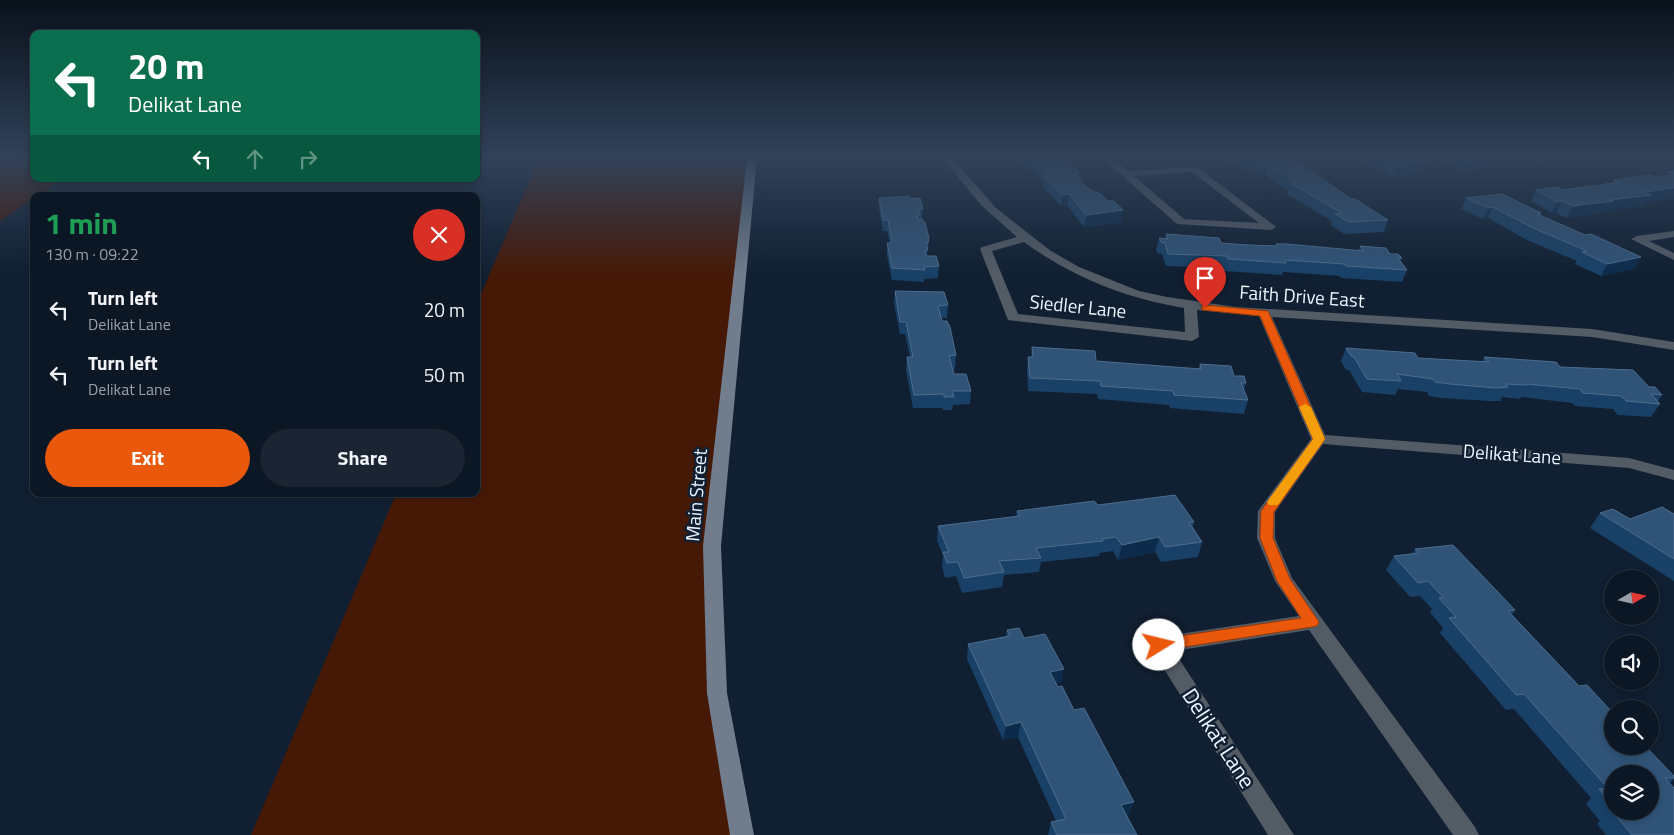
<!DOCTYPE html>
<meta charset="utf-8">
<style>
:root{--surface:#0c1725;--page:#1a2432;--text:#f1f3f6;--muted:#9a9fa7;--line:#2c3642;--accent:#ea580c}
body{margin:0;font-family:"Titillium Web",sans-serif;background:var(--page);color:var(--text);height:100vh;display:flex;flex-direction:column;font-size:19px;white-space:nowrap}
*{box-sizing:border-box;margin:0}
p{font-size:16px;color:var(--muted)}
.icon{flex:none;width:28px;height:28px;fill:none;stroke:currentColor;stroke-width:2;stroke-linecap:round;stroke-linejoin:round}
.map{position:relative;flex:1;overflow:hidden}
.details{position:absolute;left:30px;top:192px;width:450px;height:305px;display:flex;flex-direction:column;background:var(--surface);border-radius:10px;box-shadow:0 2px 8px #0003,0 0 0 1px var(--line)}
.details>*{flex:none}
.guide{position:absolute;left:30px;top:30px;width:450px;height:152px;border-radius:10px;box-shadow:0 2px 8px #0003,0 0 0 1px var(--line);background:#0b6e4f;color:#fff;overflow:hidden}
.needle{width:32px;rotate:81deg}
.tools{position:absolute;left:1604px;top:570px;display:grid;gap:10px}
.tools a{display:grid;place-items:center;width:55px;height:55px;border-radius:50%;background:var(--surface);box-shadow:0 2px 8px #0003,0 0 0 1px var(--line);font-size:25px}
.pin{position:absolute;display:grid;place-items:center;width:42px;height:42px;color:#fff;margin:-51px -21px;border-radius:50% 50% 50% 0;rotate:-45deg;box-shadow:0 0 5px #0007}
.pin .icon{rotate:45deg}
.me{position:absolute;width:55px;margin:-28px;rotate:81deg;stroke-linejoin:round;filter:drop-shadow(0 0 4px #0008)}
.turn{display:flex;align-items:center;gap:18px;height:105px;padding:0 15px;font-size:22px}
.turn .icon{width:65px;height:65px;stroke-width:2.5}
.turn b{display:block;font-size:35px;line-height:42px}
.lanes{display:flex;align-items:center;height:48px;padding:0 15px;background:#0003;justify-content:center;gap:25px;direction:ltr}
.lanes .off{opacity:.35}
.round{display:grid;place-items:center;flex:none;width:52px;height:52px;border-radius:26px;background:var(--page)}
.summary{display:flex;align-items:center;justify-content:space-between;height:85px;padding:0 15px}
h1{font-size:30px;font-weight:700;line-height:38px;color:#1e9e55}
.button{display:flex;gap:10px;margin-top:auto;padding:10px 15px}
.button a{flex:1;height:58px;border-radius:30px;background:var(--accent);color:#fff;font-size:20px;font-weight:700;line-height:58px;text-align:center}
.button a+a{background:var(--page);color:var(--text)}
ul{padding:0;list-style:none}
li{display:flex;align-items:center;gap:15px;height:65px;padding:0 15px}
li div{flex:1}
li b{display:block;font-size:19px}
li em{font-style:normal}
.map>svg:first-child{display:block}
</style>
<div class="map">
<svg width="1674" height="835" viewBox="0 0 1674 835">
<rect width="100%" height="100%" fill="#101f31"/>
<path fill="#461906" d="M 0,158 L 34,158 L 34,179 L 62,179 L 0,221 Z
M 539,158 L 752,158 L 712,546 L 717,693 L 742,835 L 251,835 L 396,494 L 476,494 L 476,306 Z"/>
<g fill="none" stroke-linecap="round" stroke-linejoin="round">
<path fill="#535b64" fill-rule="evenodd" d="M 942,158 L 952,158 L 996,208 L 1051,251 L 1079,267 L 1139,291 L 1167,297 L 1236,307 L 1592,329 L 1674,342 L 1674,350 L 1592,337 L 1272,317 L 1325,435 L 1629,458 L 1674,470 L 1674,480 L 1629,468 L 1323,444 L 1275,512 L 1275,538 L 1292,578 L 1475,827 L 1479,835 L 1453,835 L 1309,630 L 1174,651 L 1294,835 L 1268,835 L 1149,645 L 1152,639 L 1159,637 L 1299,616 L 1275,581 L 1257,538 L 1258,511 L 1311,439 L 1259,316 L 1197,310 L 1199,337 L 1192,341 L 1008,320 L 980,249 L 982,247 L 1017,237 L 982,206 ZM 1024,242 C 1072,277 1125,298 1184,308 L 1185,332 L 1018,314 L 992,251 Z
M 1102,158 L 1112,158 L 1128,171 L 1197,167 L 1276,227 L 1271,230 L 1177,224 ZM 1192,172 L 1259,223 L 1184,219 L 1134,176 Z
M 1674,231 L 1674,237 L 1649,241 L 1674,253 L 1674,260 L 1631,239 L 1637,236 Z"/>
<path fill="#717d8c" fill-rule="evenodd" d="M 747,158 L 757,158 L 721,546 L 727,693 L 754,835 L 730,835 L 707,693 L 703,546 Z"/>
</g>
<path fill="#194167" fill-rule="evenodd" d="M 1015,158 L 1062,158 L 1080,173 L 1079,177 L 1080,181 L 1086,187 L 1123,210 L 1121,222 L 1084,227 L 1067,205 L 1061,206 L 1043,187 L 1044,181 L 1031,168 L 1025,168 Z
M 1231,158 L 1284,158 L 1351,199 L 1388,220 L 1384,232 L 1344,234 L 1331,225 L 1332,221 L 1287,194 L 1288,190 L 1265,175 L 1260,175 L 1231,160 Z
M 1357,158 L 1419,158 L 1422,172 L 1412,173 L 1411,175 L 1392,177 Z
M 1442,158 L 1562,158 L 1537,161 L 1533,159 L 1484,164 L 1483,168 L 1464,170 Z
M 1674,171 L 1674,198 L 1647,202 L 1644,206 L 1607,211 L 1607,212 L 1567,218 L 1556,213 L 1552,213 L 1531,201 L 1536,190 L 1563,190 L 1612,183 L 1614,180 L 1656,177 L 1665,176 L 1668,172 Z
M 879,198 L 910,199 L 923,209 L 922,220 L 929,238 L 927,256 L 939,266 L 938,278 L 924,279 L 924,282 L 892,280 L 887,255 L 887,243 L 890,243 L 887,231 L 883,231 L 879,209 Z
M 1466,198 L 1541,213 L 1540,215 L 1585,235 L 1641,257 L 1634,269 L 1601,276 L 1575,264 L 1577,261 L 1527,240 L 1488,218 L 1483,219 L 1461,209 Z
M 1166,234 L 1221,243 L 1275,246 L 1276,244 L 1359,251 L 1360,246 L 1390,254 L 1402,258 L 1400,261 L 1407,270 L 1402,282 L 1341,278 L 1340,276 L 1283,272 L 1282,275 L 1224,271 L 1223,268 L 1166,266 L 1162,254 L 1158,254 L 1156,250 L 1159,238 L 1165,239 Z
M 895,291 L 948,305 L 947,318 L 941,318 L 956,355 L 955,369 L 953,369 L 954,374 L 971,391 L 970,404 L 953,405 L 952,410 L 943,410 L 942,408 L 913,408 L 906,370 L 907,357 L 910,357 L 905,334 L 900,334 L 894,303 Z
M 1032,347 L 1096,361 L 1198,369 L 1200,364 L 1234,376 L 1246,383 L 1244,390 L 1248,400 L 1244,414 L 1170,408 L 1169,405 L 1098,399 L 1097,394 L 1028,391 L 1027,370 L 1028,357 L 1031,357 Z
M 1346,348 L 1418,358 L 1482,362 L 1484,357 L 1560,367 L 1649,387 L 1662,395 L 1658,401 L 1660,404 L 1651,417 L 1618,415 L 1613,409 L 1575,406 L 1572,403 L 1521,397 L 1520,399 L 1502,397 L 1501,401 L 1489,401 L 1442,398 L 1429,396 L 1427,392 L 1398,389 L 1395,395 L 1362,392 L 1349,370 L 1346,370 L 1341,361 Z
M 1098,505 L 1194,522 L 1192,528 L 1202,542 L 1198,557 L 1161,562 L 1155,552 L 1118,560 L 1113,551 L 1100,553 L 1099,556 L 1041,562 L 1039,572 L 1004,575 L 1002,587 L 962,593 L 956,576 L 945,578 L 942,567 L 943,555 L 937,541 L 938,526 L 1016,516 L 1017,511 Z
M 1600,513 L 1630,519 L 1674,514 L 1674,581 L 1590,528 Z
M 1415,549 L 1515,610 L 1512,615 L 1579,686 L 1674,776 L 1674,779 L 1670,783 L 1674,835 L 1606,835 L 1597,824 L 1600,821 L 1586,804 L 1591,798 L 1514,709 L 1506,710 L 1440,633 L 1443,628 L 1430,612 L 1432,609 L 1420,596 L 1410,597 L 1386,570 L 1394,556 L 1413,554 ZM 1612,774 L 1650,811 L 1612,811 Z
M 1007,630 L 1024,638 L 1061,683 L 1056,684 L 1129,816 L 1127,817 L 1137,835 L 1048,835 L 1051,822 L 1056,821 L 1018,737 L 1003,740 L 967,659 L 968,644 L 1006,636 Z"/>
<path fill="#0c2b4b" d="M 1481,158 L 1533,158 L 1533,159 L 1484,164 L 1483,168 L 1464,170 L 1468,160 Z
M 1539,158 L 1562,158 L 1537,161 Z
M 1426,161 L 1422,172 L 1412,173 L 1411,175 L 1392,177 L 1396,167 L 1412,163 Z
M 1268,164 L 1265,175 L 1260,175 L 1263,165 Z
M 1674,188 L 1674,198 L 1647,202 L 1644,206 L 1607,211 L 1607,212 L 1567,218 L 1573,206 L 1610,200 L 1644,192 Z
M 1069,194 L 1067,205 L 1061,206 L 1062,195 Z
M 1562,201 L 1556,213 L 1552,213 L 1557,202 Z
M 1493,207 L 1488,218 L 1483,219 L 1488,208 Z
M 1123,210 L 1121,222 L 1084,227 L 1086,215 Z
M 1641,257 L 1634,269 L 1601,276 L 1607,264 Z
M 1159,537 L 1155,552 L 1118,560 L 1122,545 Z
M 1064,669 L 1061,683 L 1047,687 L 1050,672 Z
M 1021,722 L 1018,737 L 1003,740 L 1006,726 Z
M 1134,802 L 1129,816 L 1116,820 L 1121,805 Z"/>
<path fill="#305478" stroke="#4d6d8d" d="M 1033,158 L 1062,158 L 1071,164 L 1080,173 L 1075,173 L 1081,179 L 1078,179 L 1086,187 L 1094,192 L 1098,192 L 1108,201 L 1114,201 L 1123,210 L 1086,215 L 1069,194 L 1062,195 L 1044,176 L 1050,175 Z
M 1250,158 L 1284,158 L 1291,162 L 1296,162 L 1311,171 L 1351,199 L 1355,199 L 1388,220 L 1349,222 L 1335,214 L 1342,213 L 1290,183 L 1296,182 L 1268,164 L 1263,165 Z
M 1380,158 L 1419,158 L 1426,161 L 1412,163 L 1415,164 L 1396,167 Z
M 1465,158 L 1482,158 L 1468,160 Z
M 1674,171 L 1674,175 L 1668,172 Z
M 1650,175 L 1656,177 L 1674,175 L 1674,188 L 1644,192 L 1651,195 L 1610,200 L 1613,201 L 1573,206 L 1562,201 L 1557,202 L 1536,190 L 1556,187 L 1563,190 L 1620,182 L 1614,180 Z
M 1502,194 L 1541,213 L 1537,214 L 1585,235 L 1591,234 L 1641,257 L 1607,264 L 1582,252 L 1587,251 L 1533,228 L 1493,207 L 1488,208 L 1466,198 Z
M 909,196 L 910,199 L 920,198 L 923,209 L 918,209 L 920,215 L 917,215 L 918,220 L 922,219 L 925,223 L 929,238 L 928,243 L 926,243 L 928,250 L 925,250 L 926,256 L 936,256 L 939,266 L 924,267 L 925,270 L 892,268 L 887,243 L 892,243 L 888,220 L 883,220 L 879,198 Z
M 1166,234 L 1219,238 L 1221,243 L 1248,245 L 1277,246 L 1276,244 L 1287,244 L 1364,251 L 1360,246 L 1386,248 L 1390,254 L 1398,254 L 1402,258 L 1398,258 L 1407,270 L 1346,266 L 1344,264 L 1285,260 L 1286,263 L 1228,259 L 1227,256 L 1168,254 L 1165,243 L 1161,242 L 1159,238 L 1168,239 Z
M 895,291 L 944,292 L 948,305 L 938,306 L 942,321 L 947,321 L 950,327 L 956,355 L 949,356 L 954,374 L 966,374 L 971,391 L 952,391 L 954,397 L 944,397 L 944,394 L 914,395 L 907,357 L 913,357 L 906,322 L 900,322 Z
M 1032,347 L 1095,351 L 1096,361 L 1201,369 L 1200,364 L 1231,366 L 1234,376 L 1244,376 L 1246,383 L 1241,383 L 1248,400 L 1174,395 L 1173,391 L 1101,386 L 1100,381 L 1030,378 L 1028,357 L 1033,357 Z
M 1346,348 L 1415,353 L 1418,358 L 1489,362 L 1484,357 L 1556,362 L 1560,367 L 1633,370 L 1649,387 L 1655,387 L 1662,395 L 1651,394 L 1660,404 L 1626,401 L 1621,396 L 1583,393 L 1580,389 L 1526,384 L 1527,385 L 1505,384 L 1508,387 L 1496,388 L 1449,384 L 1435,382 L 1433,379 L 1397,374 L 1401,381 L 1367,379 L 1354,357 L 1351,356 Z
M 1175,495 L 1194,522 L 1189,522 L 1202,542 L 1165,547 L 1159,537 L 1122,545 L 1116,537 L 1102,539 L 1103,541 L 1036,548 L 1041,558 L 999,561 L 1004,572 L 964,578 L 958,562 L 947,563 L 943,552 L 949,552 L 938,526 L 1020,516 L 1017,511 L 1094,501 L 1098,505 Z
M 1662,507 L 1674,514 L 1674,559 L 1600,513 L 1613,509 L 1630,519 Z
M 1453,545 L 1515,610 L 1508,611 L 1579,686 L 1587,685 L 1612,712 L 1612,746 L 1645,746 L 1674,776 L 1674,778 L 1665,778 L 1674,788 L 1674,835 L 1632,835 L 1610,809 L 1612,809 L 1612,811 L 1650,811 L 1650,774 L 1612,774 L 1612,805 L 1599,789 L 1608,788 L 1524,694 L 1516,695 L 1449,618 L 1456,617 L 1439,598 L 1443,597 L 1428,581 L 1418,583 L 1394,556 L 1419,553 L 1415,549 Z
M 1019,628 L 1024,638 L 1045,634 L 1064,669 L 1050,672 L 1058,687 L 1062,686 L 1074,710 L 1084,708 L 1134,802 L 1121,805 L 1137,835 L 1057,835 L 1051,822 L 1066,819 L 1021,722 L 1006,726 L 968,644 L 1010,636 L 1007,630 Z"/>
<linearGradient id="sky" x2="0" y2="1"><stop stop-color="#09111b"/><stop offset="0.57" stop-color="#31425a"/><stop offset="1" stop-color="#31425a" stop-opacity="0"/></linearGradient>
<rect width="1674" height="275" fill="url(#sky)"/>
<path fill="#ea580c" stroke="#983908" d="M 1205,305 L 1268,311 L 1325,439 L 1274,512 L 1273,538 L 1290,579 L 1319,622 L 1317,626 L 1312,627 L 1159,651 L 1154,649 L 1151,645 L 1154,641 L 1159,639 L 1301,618 L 1277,581 L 1260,538 L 1261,511 L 1313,439 L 1260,316 L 1202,310 L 1202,306 Z"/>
<path fill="#f59e0b" d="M 1305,404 L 1311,407 L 1325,439 L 1278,505 L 1269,505 L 1267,502 L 1269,499 L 1313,439 L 1299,407 Z"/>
<g text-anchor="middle" stroke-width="5" stroke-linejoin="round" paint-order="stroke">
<g font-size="19" fill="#ecf4fe" stroke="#101f31">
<text transform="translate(1302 296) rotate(4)" y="7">Faith Drive East</text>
<text transform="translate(1078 306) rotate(6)" y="7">Siedler Lane</text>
<text transform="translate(1512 454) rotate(4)" y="7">Delikat Lane</text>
<text transform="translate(696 495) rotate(-85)" y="7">Main Street</text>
</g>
<g font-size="22" fill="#ecf4fe" stroke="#101f31">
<text transform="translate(1219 738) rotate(57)" y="8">Delikat Lane</text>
</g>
</g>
</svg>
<div class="tools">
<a><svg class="needle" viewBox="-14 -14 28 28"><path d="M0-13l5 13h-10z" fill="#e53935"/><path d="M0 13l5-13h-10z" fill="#9a9fa7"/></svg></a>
<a><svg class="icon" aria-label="sound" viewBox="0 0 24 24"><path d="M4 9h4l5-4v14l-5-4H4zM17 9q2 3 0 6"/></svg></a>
<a><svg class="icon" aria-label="search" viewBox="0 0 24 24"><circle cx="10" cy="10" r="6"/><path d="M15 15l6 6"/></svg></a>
<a><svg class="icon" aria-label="layers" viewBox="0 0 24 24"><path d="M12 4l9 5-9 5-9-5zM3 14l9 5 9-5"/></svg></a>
</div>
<div class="pin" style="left:1205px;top:308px;background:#d93025"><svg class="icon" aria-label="arrive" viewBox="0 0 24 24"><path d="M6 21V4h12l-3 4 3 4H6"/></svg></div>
<svg class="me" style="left:1159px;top:645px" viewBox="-20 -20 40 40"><circle r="19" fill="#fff"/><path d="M0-13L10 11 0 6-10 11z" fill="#ea580c"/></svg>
<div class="guide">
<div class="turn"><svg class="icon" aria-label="left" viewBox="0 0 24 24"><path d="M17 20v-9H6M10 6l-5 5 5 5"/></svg><div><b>20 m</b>Delikat Lane</div></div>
<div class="lanes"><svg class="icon" aria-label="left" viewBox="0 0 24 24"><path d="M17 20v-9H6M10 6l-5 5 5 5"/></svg><svg class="icon off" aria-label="ahead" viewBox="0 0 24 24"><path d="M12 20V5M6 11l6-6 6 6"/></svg><svg class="icon off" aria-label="right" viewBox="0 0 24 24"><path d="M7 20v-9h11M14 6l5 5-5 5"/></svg></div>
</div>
<section class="details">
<div class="summary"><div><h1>1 min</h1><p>130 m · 09:22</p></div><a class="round" style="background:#d93025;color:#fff"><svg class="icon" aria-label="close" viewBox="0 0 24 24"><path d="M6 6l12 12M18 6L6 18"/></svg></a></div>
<ul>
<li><svg class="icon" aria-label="left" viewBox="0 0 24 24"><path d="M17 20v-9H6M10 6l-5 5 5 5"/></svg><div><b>Turn left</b><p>Delikat Lane</p></div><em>20 m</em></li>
<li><svg class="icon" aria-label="left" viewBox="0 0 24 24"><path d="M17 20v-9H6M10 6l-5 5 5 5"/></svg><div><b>Turn left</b><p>Delikat Lane</p></div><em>50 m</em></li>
</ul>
<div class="button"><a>Exit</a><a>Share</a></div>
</section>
</div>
